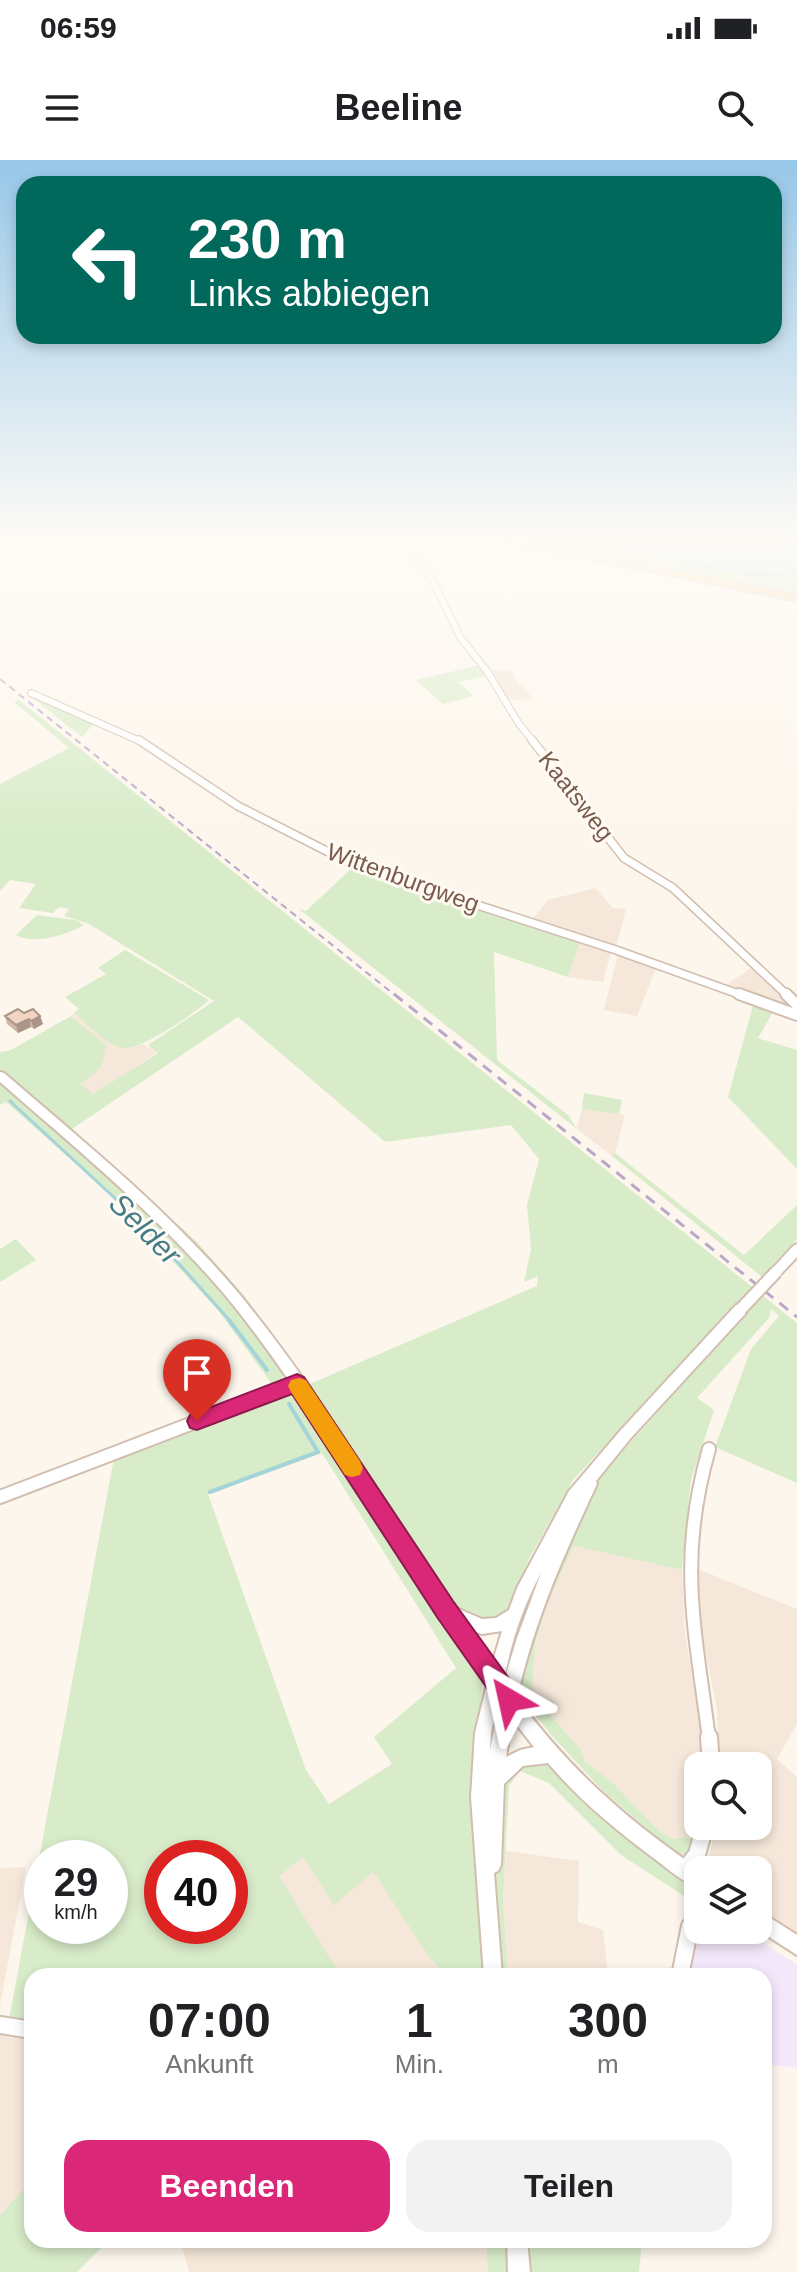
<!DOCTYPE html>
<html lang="de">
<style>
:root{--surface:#fff;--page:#f2f2f2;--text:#202124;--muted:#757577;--accent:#db2777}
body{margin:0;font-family:Helvetica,sans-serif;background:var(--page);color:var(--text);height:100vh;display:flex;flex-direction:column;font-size:30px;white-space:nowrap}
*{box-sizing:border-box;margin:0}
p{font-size:26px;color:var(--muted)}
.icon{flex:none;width:44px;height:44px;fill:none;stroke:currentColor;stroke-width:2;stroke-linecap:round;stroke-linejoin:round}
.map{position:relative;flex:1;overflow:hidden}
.sheet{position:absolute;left:24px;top:1808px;width:748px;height:280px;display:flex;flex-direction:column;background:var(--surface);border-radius:24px;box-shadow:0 4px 12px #0003}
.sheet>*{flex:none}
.top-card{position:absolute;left:16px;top:16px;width:766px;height:168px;border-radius:24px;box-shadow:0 4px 12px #0003;background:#00695c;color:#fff;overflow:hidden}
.controls{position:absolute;left:684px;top:1592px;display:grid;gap:16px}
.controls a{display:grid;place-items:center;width:88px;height:88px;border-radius:16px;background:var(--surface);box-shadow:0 4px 12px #0003;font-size:40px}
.speed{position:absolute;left:24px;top:1680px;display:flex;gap:16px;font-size:40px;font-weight:700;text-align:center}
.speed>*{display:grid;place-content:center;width:104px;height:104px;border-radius:50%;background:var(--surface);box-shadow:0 4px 12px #0003;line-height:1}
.speed small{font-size:20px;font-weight:400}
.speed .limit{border:12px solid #d22;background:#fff;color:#111}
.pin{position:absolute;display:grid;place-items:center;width:68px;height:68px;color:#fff;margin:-82px -34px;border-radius:50% 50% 50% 0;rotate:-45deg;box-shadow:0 0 8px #0007}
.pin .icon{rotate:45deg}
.me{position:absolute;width:88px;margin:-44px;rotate:324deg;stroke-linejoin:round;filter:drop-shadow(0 0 6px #0008)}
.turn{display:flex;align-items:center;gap:28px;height:168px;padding:0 40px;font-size:36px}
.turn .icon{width:104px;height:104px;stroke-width:2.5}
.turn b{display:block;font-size:56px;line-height:68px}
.eta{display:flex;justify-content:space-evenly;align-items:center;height:136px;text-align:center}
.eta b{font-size:48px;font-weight:700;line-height:56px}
.cta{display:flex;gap:16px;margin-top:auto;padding:16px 40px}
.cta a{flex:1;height:92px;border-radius:24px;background:var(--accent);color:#fff;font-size:32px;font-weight:700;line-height:92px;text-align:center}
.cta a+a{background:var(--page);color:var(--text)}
.status{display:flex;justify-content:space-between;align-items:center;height:56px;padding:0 40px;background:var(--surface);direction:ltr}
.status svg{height:22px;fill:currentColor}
header{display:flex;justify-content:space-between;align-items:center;height:104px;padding:0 40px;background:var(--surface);font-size:36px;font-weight:700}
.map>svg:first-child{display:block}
</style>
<div class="status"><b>06:59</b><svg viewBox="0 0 49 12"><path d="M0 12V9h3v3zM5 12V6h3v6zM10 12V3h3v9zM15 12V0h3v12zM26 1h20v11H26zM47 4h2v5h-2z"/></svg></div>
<header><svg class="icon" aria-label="menu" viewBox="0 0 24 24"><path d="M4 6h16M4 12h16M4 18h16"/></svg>Beeline<svg class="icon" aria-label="search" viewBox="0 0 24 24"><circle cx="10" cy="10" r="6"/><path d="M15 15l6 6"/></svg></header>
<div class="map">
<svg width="797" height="2112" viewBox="0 0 797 2112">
<rect width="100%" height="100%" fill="#fdf6ec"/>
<path fill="#f5e8da" d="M 490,510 L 512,510 L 518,525 L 524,525 L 532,539 L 506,540 Z
M 595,728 L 613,748 L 626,749 L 616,788 L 532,760 L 548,740 Z
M 580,782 L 611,792 L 603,822 L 568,817 Z
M 618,794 L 656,808 L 637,856 L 604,850 Z
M 755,805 L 797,850 L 726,825 Z
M 74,853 L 114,884 L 127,888 L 142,884 L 158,892 L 93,935 L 80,924 L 103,895 L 106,885 L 71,856 Z
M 582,949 L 625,955 L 615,993 L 611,995 L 577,969 Z
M 574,1386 L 682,1410 L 685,1474 L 703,1580 L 703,1606 L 698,1606 L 696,1681 L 685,1677 L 673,1679 L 660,1673 L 611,1621 L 585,1602 L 580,1588 L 537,1541 L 532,1530 L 535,1484 L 548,1441 Z
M 698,1409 L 797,1449 L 797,1564 L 777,1599 L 797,1617 L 797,1774 L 758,1748 L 758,1710 L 709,1710 L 707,1702 L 717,1666 L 758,1666 L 758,1606 L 718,1606 L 717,1549 L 701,1469 Z
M 506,1691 L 579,1701 L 578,1762 L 603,1770 L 608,1816 L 508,1816 L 503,1741 Z
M 303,1697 L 373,1712 L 432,1800 L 448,1816 L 341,1816 L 278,1716 Z
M 26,1707 L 0,1845 L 0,1708 Z
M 0,1871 L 32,1876 L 32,2020 L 0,2055 Z
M 180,2080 L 486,2080 L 488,2112 L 189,2112 Z"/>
<path fill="#f3e8fa" d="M 698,1766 L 698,1770 L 744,1770 L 797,1805 L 797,1908 L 764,1904 L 764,1816 L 687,1816 Z"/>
<path fill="#d8ecc9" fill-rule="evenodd" d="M 517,382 L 588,382 L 747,415 L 797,416 L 797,437 Z
M 480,505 L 489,515 L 458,522 L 474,536 L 443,544 L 416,520 Z
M 29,535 L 31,536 L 96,561 L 82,577 Z
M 19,540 L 797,1163 L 797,1323 L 715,1287 L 751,1189 L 779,1156 L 771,1149 L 769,1158 L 697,1238 L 714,1250 L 691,1320 L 682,1410 L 574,1386 L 548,1441 L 535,1484 L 532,1530 L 537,1541 L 580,1588 L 585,1602 L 611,1621 L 660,1672 L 673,1679 L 685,1677 L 696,1681 L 688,1696 L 674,1692 L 603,1631 L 552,1576 L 536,1556 L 522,1524 L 527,1496 L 567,1376 L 597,1319 L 759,1140 L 748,1132 L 573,1320 L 529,1399 L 508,1451 L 498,1459 L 479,1463 L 459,1449 L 415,1390 L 305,1226 L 537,1126 L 538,1116 L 524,1122 L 531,1089 L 527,1045 L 539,999 L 511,965 L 385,982 L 238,857 L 72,969 L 196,1081 L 244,1135 L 303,1216 L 298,1215 C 268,1174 240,1131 205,1095 C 141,1028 69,971 0,911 L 0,892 L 9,891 L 71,856 L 106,885 C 101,909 102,909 80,924 L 93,934 L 158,893 L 148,885 L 214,841 L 89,764 L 64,756 L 69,749 L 59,747 L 53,753 L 19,748 L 36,724 L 10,720 L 0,731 L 0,624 L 69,588 L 14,542 Z
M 353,707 L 580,782 L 568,817 L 494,792 L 497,900 L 568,955 L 577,969 L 299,749 L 306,751 Z
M 37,755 L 75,760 L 84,765 C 67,775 34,785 16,775 Z
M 125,790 L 209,840 C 197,852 142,889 126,888 C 108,888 87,863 74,853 L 79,849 L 65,837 L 106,814 L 98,808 Z
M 754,842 L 774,850 L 758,878 L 797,890 L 797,1009 L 728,937 Z
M 0,921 L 135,1040 L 200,1103 L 283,1212 L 282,1225 L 274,1227 L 218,1150 L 166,1094 L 110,1034 L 6,942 L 0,945 Z
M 584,933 L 622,940 L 619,954 L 582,949 Z
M 615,993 L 744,1095 L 797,1045 L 797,1079 L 762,1117 L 611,995 Z
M 16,1079 L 36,1100 L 0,1122 L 0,1089 Z
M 288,1233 L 297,1234 L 383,1364 L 482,1523 L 475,1624 L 486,1816 L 448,1816 L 432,1801 L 373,1712 L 334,1745 L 303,1697 L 279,1716 L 341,1816 L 32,1816 L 32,1862 L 9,1859 L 114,1298 ZM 322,1293 L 456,1508 L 374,1577 L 392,1604 L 329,1644 L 306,1610 L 208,1334 ZM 42,1698 L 110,1698 L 110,1766 L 42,1766 ZM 162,1698 L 230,1698 L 230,1766 L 162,1766 Z
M 545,1601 L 620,1669 L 698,1728 L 698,1741 L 687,1738 L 621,1695 L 549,1623 L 520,1611 L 509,1626 L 503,1741 L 508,1816 L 501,1816 L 495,1702 L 505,1610 Z
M 32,2020 L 32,2080 L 109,2080 L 77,2112 L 0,2112 L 0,2055 Z
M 486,2080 L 506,2080 L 508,2112 L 488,2112 Z
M 523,2080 L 642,2080 L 639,2112 L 525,2112 Z"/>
<path fill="#bfe3e8" stroke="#a5d3da" stroke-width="2" d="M 588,382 L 797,382 L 797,416 L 747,415 Z"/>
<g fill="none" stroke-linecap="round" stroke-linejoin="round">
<path stroke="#a5d3da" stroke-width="3" d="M 10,941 L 147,1068 L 231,1162"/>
<path stroke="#a5d3da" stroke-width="4" d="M 229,1160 L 267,1210
M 210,1332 L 318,1292 L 289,1244"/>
<defs>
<path id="minor-far4" d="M 405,382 L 434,423 L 460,477 L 487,511 L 519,564 L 534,582
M 31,533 L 142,582"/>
<path id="minor-far3" d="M 139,580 L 238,646 L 354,705 L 616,790 L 744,836
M 532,580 L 624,698 L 673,728 L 788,836"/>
<path id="minor-far2" d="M 739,834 L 797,855
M 786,834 L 797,845"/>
<path id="minor-far1" d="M 0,1337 L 297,1223
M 709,1579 C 695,1468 677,1401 709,1289"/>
<path id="minor" d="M 709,1577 L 711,1606
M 685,1710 L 697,1694 L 705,1666
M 680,1816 L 690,1766
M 0,1865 L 32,1870"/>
<path id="tertiary" d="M 0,912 L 4,913 C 84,982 167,1049 235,1129 C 317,1227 381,1340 452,1446 L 482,1459 L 496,1458 L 509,1450 L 517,1428 L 569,1331 L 620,1271 L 736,1145 L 741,1144 L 746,1145 L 747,1149 L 746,1153 L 630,1279 L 596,1321 L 597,1324 C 563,1397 535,1459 517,1538 C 569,1609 628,1661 700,1710 L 698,1710 L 698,1728 C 683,1722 669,1710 656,1700 C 617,1671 579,1640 548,1603 L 523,1606 L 504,1624 L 501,1705 L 498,1711 L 494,1713 L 502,1816 L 484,1816 L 471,1637 L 475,1573 L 487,1524 C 429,1441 377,1354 321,1269 C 291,1223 260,1177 225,1135 C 158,1056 78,990 0,922 ZM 541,1413 L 517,1478 L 504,1521 C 510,1485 523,1446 541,1413 ZM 468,1470 L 482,1474 L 502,1471 L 492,1504 ZM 499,1541 L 490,1591 L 491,1573 ZM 512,1559 L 534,1587 L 520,1590 L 506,1597 Z
M 797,1084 L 797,1097 L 780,1115 L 772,1115 L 770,1112 L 772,1109 L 793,1086 Z
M 758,1750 L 797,1775 L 797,1795 L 758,1770 Z
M 507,2080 L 527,2080 L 530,2112 L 508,2112 Z"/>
<path id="primary" d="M 508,382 L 526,382 L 797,435 L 797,441 Z"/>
</defs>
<use href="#minor-far4" stroke="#d1beb0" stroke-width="8"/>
<use href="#minor-far3" stroke="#d1beb0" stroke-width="10"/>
<use href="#minor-far2" stroke="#d1beb0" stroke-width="14"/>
<use href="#minor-far1" stroke="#d1beb0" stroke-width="16"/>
<use href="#minor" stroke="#d1beb0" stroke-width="20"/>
<use href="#tertiary" stroke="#d1beb0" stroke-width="4"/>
<use href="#primary" stroke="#dad1cd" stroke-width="4"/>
<use href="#minor-far4" stroke="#fff" stroke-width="6"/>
<use href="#minor-far3" stroke="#fff" stroke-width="7"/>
<use href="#minor-far2" stroke="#fff" stroke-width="10"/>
<use href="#minor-far1" stroke="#fff" stroke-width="12"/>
<use href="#minor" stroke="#fff" stroke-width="16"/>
<use href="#tertiary" fill="#fff" fill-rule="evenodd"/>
<use href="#primary" fill="#fbd9a5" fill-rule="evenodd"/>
<path stroke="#b9a8c9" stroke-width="2" stroke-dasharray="7 5" stroke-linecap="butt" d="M 0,519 L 396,836"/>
<path stroke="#b9a8c9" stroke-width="3" stroke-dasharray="11 8" stroke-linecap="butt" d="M 394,834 L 797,1157"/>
<defs>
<path id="tertiary-bridge" d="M 741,1149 L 776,1112"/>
</defs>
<use href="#tertiary-bridge" stroke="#d1beb0" stroke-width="15" stroke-linecap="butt"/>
<use href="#tertiary-bridge" stroke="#fff" stroke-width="11"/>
</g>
<path fill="#d1b7a8" d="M 24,853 L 40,856 L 43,864 L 34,869 L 31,867 L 18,873 L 7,864 L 5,856 Z"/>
<path fill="#aa9588" d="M 40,856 L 43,864 L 34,869 L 31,861 Z
M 29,859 L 31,867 L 18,873 L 16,865 Z"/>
<path fill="#f3d5c3" stroke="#aa9588" stroke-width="2" d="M 18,849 L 24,853 L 33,849 L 40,856 L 31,861 L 29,859 L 16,865 L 5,856 Z"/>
<linearGradient id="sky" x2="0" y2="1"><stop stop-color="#97c7e8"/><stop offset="0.56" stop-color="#fefbf6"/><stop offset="1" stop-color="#fefbf6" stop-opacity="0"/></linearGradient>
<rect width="797" height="678" fill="url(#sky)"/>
<path fill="#db2777" stroke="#8e194d" stroke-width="2" d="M 297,1214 L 304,1217 L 453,1441 L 518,1531 L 522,1540 L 518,1548 L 509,1552 L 501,1548 L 437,1457 L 292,1234 L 197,1270 L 190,1268 L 187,1261 L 190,1255 Z"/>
<path fill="#f59e0b" d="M 299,1218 L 306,1220 L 360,1301 L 363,1308 L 360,1315 L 352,1317 L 345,1315 L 291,1232 L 288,1226 L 291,1220 Z"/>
<g text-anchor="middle" stroke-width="6" stroke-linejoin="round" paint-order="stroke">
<g font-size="24" fill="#7a5c4d" stroke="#fffaf3">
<text transform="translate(576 636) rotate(52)" y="8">Kaatsweg</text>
<text transform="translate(403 718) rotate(20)" y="8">Wittenburgweg</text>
</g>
<g font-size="30" font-style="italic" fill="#437c86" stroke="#fffaf3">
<text transform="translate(145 1069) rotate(45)" y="10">Selder</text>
</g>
</g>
</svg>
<div class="controls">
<a><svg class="icon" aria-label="search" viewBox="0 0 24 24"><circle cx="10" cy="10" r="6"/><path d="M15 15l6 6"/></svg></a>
<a><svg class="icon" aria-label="layers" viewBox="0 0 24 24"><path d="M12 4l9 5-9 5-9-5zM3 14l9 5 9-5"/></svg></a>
</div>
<div class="speed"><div>29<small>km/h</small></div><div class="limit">40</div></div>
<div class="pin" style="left:197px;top:1261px;background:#d93025"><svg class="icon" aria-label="arrive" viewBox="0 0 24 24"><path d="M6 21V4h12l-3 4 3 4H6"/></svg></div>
<svg class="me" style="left:509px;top:1540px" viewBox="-20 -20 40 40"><path d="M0-17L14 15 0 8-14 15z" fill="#db2777" stroke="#fff" stroke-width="4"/></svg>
<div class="top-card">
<div class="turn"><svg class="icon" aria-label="left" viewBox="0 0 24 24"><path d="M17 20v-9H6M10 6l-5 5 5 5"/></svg><div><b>230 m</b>Links abbiegen</div></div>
</div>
<section class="sheet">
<div class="eta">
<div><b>07:00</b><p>Ankunft</p></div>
<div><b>1</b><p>Min.</p></div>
<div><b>300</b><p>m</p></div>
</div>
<div class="cta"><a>Beenden</a><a>Teilen</a></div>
</section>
</div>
